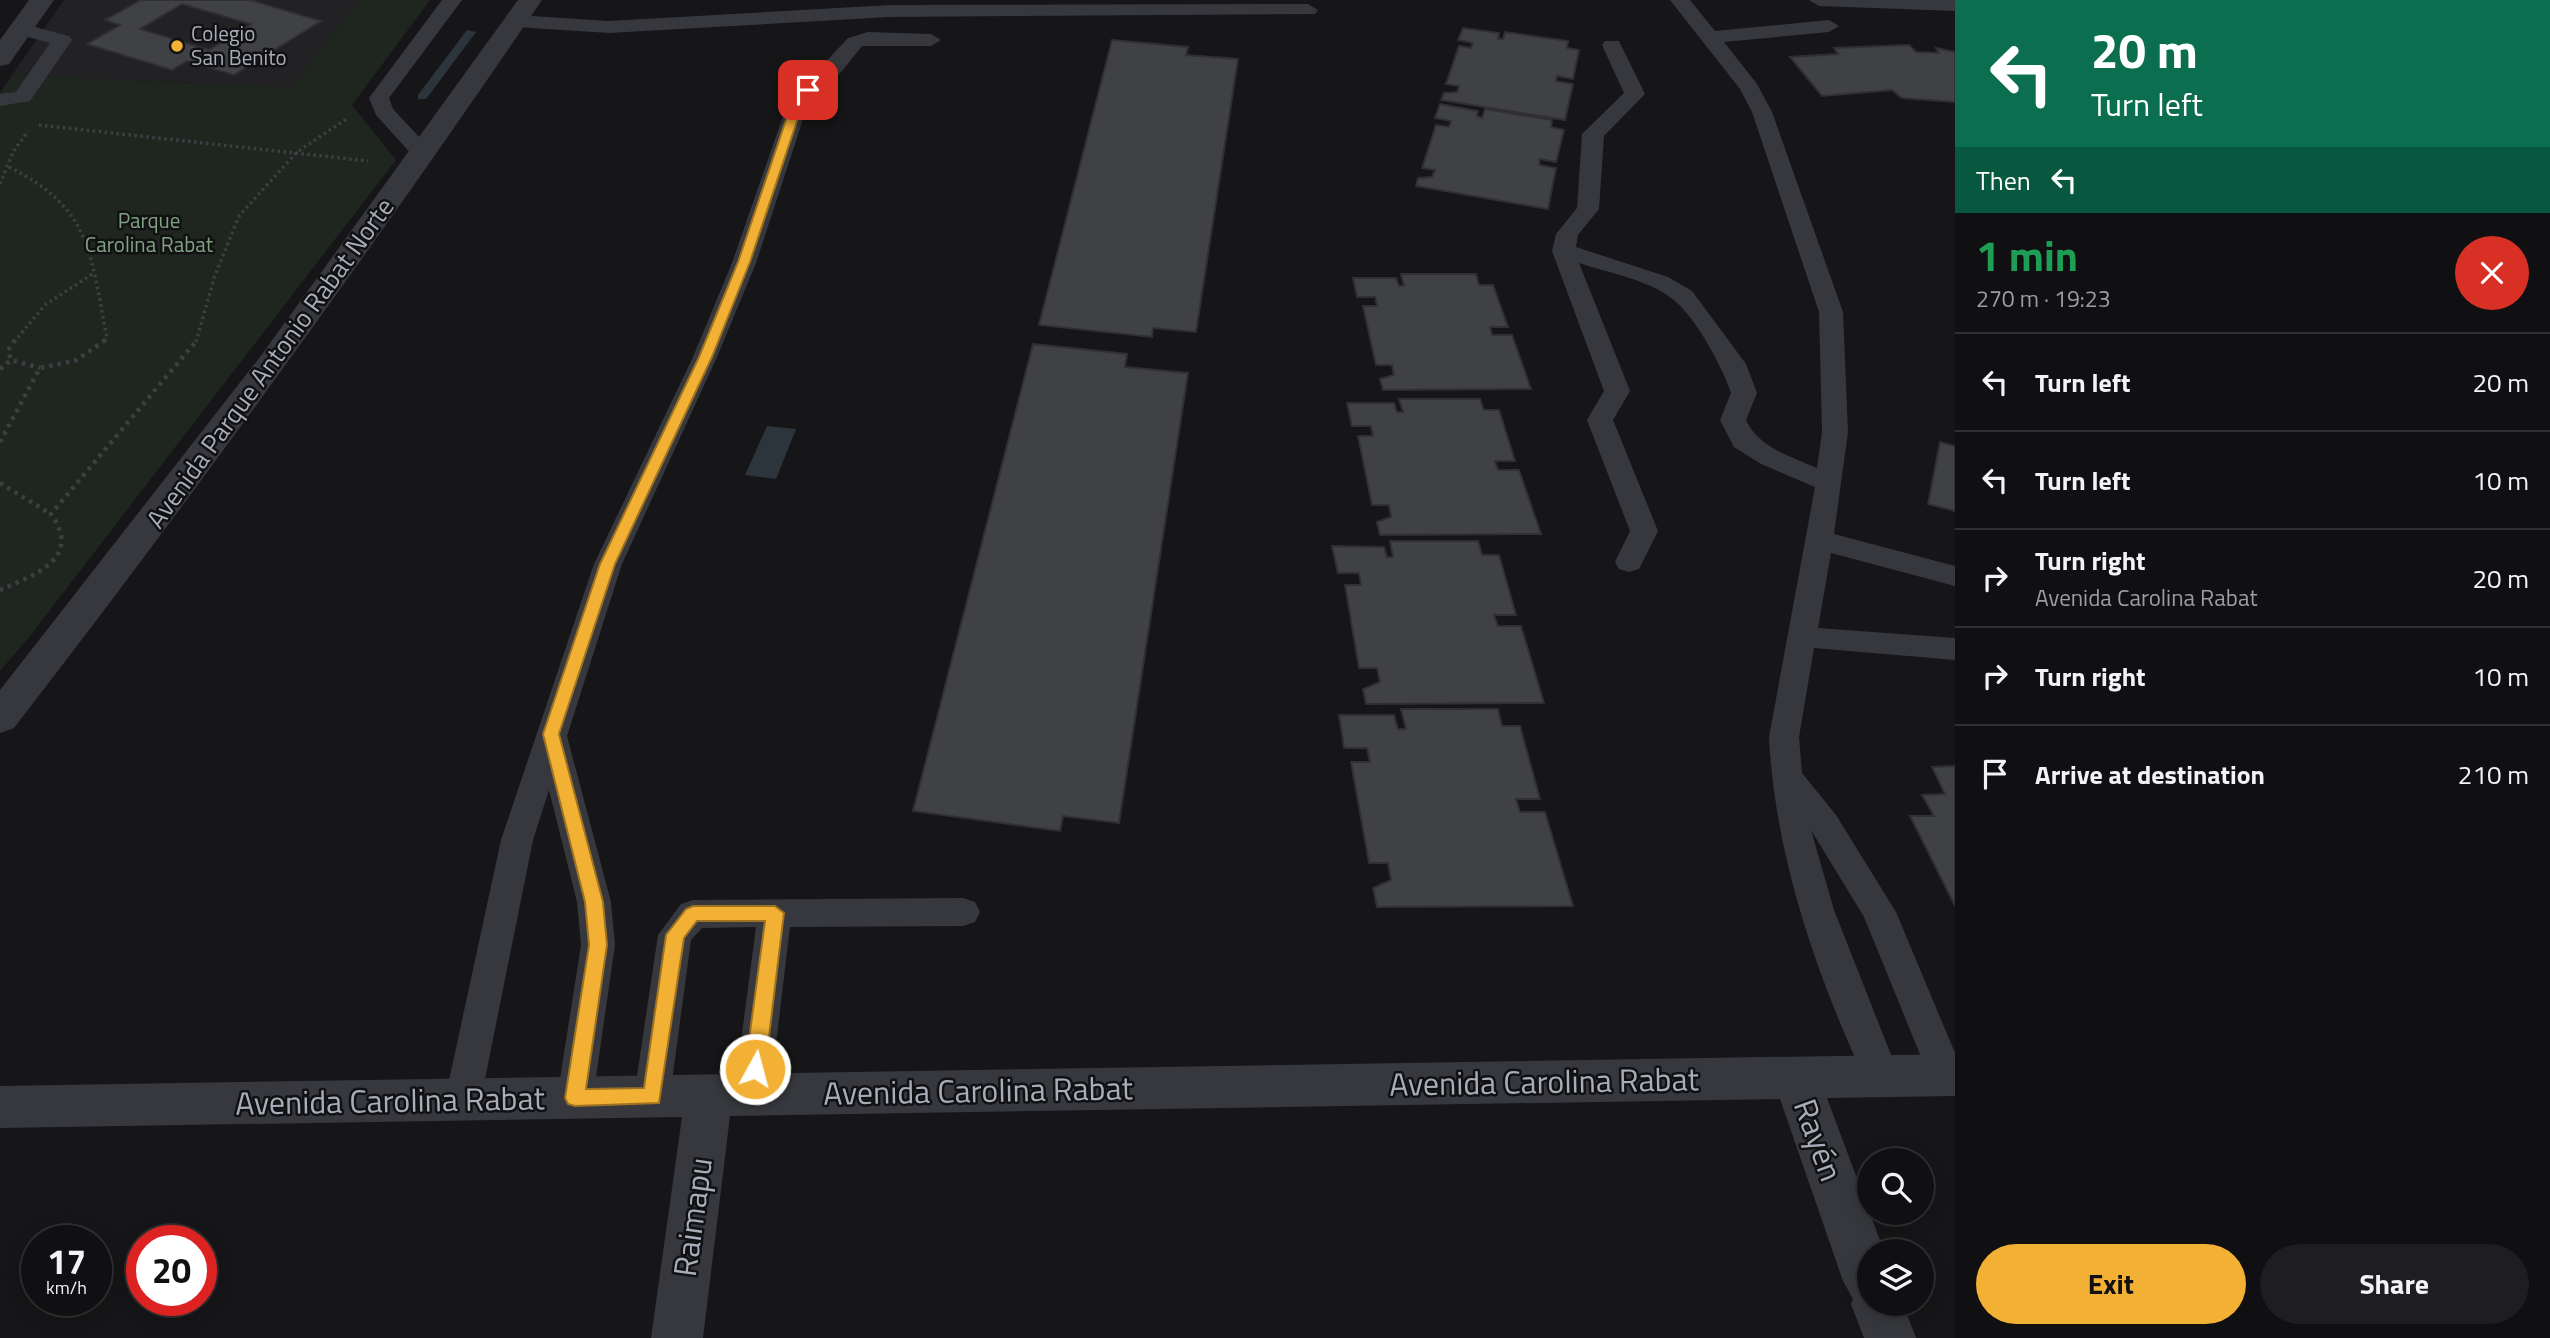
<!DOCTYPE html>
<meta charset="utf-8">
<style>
:root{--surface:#101012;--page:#1e1e20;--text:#f1f3f6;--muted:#9c9d9f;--line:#303032;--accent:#f2b134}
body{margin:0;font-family:"Titillium Web",sans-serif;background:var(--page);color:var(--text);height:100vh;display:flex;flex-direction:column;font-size:26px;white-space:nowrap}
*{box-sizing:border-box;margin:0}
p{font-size:23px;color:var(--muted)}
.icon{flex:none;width:38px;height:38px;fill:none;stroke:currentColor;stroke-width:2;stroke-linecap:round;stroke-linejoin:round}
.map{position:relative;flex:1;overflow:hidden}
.side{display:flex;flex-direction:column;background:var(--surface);width:595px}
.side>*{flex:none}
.banner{background:#0b6e4f;color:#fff;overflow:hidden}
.fabs{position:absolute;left:1857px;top:1148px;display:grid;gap:14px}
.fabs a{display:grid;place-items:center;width:77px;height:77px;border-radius:50%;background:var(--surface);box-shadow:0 4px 18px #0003,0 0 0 2px var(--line);font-size:35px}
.speed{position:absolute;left:21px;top:1225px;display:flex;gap:14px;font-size:35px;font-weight:700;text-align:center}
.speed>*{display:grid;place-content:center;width:91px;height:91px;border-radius:50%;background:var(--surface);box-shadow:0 4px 18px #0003,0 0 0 2px var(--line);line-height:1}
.speed small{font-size:18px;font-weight:400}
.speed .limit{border:10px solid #d22;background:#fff;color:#111}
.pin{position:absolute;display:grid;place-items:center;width:60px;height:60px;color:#fff;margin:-30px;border-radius:14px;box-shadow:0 4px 10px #0006}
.me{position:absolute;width:77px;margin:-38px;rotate:7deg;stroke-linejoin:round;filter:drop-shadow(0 0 5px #0008)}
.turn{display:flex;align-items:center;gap:24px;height:147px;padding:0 21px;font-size:32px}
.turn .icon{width:91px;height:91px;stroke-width:2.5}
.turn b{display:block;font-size:49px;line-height:60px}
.then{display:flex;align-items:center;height:66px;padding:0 21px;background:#0003;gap:14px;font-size:26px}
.round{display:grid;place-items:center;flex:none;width:74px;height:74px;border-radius:37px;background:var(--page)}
.headline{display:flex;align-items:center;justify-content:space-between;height:119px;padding:0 21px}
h1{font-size:42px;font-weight:700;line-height:52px;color:#1e9e55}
.primary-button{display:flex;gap:14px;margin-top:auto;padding:14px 21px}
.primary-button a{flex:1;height:80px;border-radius:42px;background:var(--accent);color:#111;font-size:28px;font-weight:700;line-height:80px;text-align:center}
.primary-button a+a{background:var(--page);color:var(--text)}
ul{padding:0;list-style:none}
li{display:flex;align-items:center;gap:21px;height:98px;padding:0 21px;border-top:2px solid var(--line)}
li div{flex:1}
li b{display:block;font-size:26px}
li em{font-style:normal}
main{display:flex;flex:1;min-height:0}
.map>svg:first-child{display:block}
</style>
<main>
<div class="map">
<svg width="1955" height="1338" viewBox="0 0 1955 1338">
<rect width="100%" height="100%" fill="#161618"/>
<path fill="#222225" d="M 64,0 L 359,0 L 291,87 L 12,75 Z"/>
<path fill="#1e261f" d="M 359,0 L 430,0 L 352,105 L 396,160 L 30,636 L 0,671 L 0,93 L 12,75 L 291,87 Z"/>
<path fill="#2c353c" d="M 767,426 L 796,429 L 776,479 L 745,475 Z"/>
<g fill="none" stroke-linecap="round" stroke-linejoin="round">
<path fill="#2c353c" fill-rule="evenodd" d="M 467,30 L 476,32 L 426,99 L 418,99 L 418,95 Z"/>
</g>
<path fill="#404145" stroke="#303034" stroke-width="2" fill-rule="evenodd" d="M 141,0 L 250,0 L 321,21 L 234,75 L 187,61 L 172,70 L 87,44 L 120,25 L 105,20 ZM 182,4 L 251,24 L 209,50 L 140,29 Z
M 1463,28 L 1499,33 L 1498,39 L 1503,39 L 1505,32 L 1568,41 L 1567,48 L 1579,50 L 1573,79 L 1557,76 L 1556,81 L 1573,84 L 1565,120 L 1441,100 L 1444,93 L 1457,92 L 1459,86 L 1446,84 L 1459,46 L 1471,48 L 1473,43 L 1458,40 Z
M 1112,40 L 1188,47 L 1186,55 L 1238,59 L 1196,332 L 1153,328 L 1152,337 L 1039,325 Z
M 1909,45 L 1916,52 L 1939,53 L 1936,48 L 1955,52 L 1955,102 L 1902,98 L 1892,90 L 1822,96 L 1790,57 L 1838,54 L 1834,48 Z
M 1440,104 L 1478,111 L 1477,116 L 1482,118 L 1485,109 L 1552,120 L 1551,127 L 1564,130 L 1556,162 L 1540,159 L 1539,165 L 1556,168 L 1548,209 L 1416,186 L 1418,178 L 1432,177 L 1435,170 L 1422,168 L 1436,125 L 1449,127 L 1451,121 L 1435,118 Z
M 1401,274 L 1476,274 L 1479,285 L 1493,285 L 1508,327 L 1490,327 L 1492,335 L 1512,335 L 1531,389 L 1383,390 L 1380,379 L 1394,375 L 1392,365 L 1376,365 L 1363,306 L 1377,306 L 1375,297 L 1357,297 L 1353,278 L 1396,278 L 1399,286 L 1404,286 Z
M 1033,344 L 1127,354 L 1125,367 L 1188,373 L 1119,823 L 1063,816 L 1060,831 L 913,811 Z
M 1399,399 L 1480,399 L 1484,410 L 1499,410 L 1515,461 L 1495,461 L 1498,470 L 1519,470 L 1541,534 L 1380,535 L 1377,522 L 1391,517 L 1389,505 L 1372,505 L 1358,436 L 1373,436 L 1371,426 L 1352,426 L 1347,403 L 1394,403 L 1397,412 L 1403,412 Z
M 1940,442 L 1955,446 L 1955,511 L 1928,504 Z
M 1390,541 L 1478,541 L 1482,555 L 1499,555 L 1516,615 L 1494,615 L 1498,626 L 1521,626 L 1544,703 L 1366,704 L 1363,689 L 1380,682 L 1377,668 L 1359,668 L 1345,585 L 1361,585 L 1359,573 L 1338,573 L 1332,546 L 1384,547 L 1387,557 L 1393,557 Z
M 1401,709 L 1498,709 L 1502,726 L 1520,726 L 1540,799 L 1516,799 L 1520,812 L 1545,812 L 1573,906 L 1377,907 L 1373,888 L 1391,880 L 1388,863 L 1369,863 L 1351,762 L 1370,762 L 1367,748 L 1344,748 L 1339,715 L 1394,715 L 1398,729 L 1406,729 Z
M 1955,766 L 1955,906 L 1910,816 L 1934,816 L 1922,795 L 1945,794 L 1932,767 Z"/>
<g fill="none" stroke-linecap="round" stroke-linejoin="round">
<path stroke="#3d3f44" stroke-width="3.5" stroke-dasharray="2.5 3.5" stroke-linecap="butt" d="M 39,125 L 368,161
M 9,167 C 93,209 90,254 107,338 L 104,342
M 0,184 L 13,152 L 28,131
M 14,342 L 45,305 L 94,273
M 196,342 L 214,278 L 239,216 L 297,152 L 348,118"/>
<path stroke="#3d3f44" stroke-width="4.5" stroke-dasharray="3.5 5" stroke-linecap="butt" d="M 15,340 L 8,350 L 11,360 L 40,368
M 0,369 L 11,360
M 0,442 L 40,368 L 77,360 L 105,340
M 0,483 L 51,514
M 0,590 C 35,575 83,558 51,514 L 197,340"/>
<path fill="#37383d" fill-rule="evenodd" d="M 442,0 L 462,0 L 389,98 L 393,109 L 434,153 L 423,159 L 415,158 L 376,115 L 369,98 Z
M 1670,0 L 1690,0 L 1715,31 L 1829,20 L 1839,26 L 1829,32 L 1724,42 L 1757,84 L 1772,112 L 1843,312 L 1848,432 L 1834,534 L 1955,566 L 1955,586 L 1831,553 L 1818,628 L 1955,638 L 1955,660 L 1814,648 L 1799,737 L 1802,773 L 1836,815 L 1896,912 L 1955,1053 L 1955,1088 L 1946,1091 L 1933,1086 L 1864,917 L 1811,830 L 1834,910 L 1899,1075 L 1894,1086 L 1881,1091 L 1868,1086 C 1817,977 1775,857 1769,737 L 1815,487 L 1761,464 L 1734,447 L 1720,420 L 1731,393 C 1722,366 1697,320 1675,301 C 1651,280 1609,273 1579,263 L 1630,391 L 1613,420 L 1658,531 L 1639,569 L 1629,572 L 1619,569 L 1615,562 L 1630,531 L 1587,420 L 1604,391 L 1552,251 L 1556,234 L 1577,208 L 1582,134 L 1624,93 L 1602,45 L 1605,41 L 1619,41 L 1645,94 L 1604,136 L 1599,209 L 1578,235 L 1576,247 L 1668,277 L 1692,291 L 1746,364 L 1757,393 L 1746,420 C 1759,448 1790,456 1817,468 L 1822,432 L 1819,312 L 1752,112 L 1740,89 Z
M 1809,0 L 1955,0 L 1955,11 L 1819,6 Z
M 1308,4 L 1318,10 L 1315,14 L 890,17 L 609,33 L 516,27 L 506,21 L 516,15 L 609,21 L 890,5 Z
M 20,23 L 69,36 L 72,40 L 30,101 L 0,106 L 0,94 L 16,92 L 50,43 L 13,33 L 10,29 L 13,25 Z
M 868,32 L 931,34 L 941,40 L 931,46 L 862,46 L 842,71 L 808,104 L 756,263 L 717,357 L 622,564 L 567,736 L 611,902 L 615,945 L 593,1098 L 588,1110 L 575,1114 L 562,1110 L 557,1098 L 581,945 L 577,902 L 549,790 L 533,840 L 481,1099 L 476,1111 L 463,1115 L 450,1111 L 445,1099 L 501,840 L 594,564 L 693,357 L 732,263 L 788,102 L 848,38 Z
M 963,898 L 975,902 L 980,912 L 975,922 L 963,926 L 790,927 L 770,1094 L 765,1106 L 752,1110 L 739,1106 L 734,1094 L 756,927 L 702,928 L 691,940 L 670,1096 L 665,1108 L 652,1112 L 639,1108 L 634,1096 L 658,935 L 681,904 L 693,900 Z"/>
<path fill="#37383d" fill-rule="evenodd" d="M 1955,1054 L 1955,1096 L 1827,1098 L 1884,1251 L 1869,1251 L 1869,1304 L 1903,1304 L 1916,1338 L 1864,1338 L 1851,1304 L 1853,1299 L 1843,1281 L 1780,1099 L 730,1116 L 703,1338 L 651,1338 L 682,1117 L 0,1128 L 0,1086 Z"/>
<path fill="#37383d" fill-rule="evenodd" d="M 29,0 L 54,0 L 9,64 L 0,66 L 0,40 Z
M 518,0 L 542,0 C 373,248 197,491 14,728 L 0,733 L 0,690 L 260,357 Z"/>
</g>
<path fill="#f2b134" stroke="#9d7322" stroke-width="2" d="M 804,88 L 813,90 L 803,103 L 750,262 L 712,357 L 615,564 L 559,734 L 603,902 L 607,945 L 586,1089 L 644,1088 L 666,935 L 686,909 L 693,906 L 775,906 L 784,913 L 765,1069 L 762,1075 L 755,1077 L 748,1075 L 745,1069 L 765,921 L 697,921 L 684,938 L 659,1103 L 575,1106 L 568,1104 L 565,1098 L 589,945 L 585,902 L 543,734 L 600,564 L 699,357 L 738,262 L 792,102 Z"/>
<circle fill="#f2b134" stroke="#111113" stroke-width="2.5" cx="177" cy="46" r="7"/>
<g text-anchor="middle" stroke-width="5" stroke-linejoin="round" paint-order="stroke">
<g font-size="21" fill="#a8adb8" stroke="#111113" text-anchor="start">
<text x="191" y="41">Colegio<tspan x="191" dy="24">San Benito</tspan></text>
</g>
<g font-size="21" fill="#7fa381" stroke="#111113">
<text x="149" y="228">Parque<tspan x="149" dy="24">Carolina Rabat</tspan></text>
</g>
<g font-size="26" fill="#a8adb8" stroke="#111113">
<text transform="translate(270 363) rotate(-54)" y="9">Avenida Parque Antonio Rabat Norte</text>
</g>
<g font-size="32" fill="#a8adb8" stroke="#111113">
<text transform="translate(1544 1082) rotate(-1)" y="11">Avenida Carolina Rabat</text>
<text transform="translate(978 1091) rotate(-1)" y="11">Avenida Carolina Rabat</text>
<text transform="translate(390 1101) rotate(-1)" y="11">Avenida Carolina Rabat</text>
<text transform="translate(1818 1140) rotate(70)" y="11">Rayén</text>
<text transform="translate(693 1217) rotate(-82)" y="11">Raimapu</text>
</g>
</g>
</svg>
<div class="fabs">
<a><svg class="icon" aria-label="search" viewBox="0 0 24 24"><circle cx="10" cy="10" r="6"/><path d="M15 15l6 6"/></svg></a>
<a><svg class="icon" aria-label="layers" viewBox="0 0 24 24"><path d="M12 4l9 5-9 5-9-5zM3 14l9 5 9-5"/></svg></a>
</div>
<div class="speed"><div>17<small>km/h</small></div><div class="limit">20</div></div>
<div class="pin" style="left:808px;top:90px;background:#d93025"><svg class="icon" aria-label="arrive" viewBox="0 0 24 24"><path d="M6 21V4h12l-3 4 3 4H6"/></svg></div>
<svg class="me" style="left:755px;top:1069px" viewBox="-20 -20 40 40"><circle r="17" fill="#f2b134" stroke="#fff" stroke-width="3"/><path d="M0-11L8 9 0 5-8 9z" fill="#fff"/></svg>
</div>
<section class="side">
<div class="banner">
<div class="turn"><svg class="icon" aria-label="left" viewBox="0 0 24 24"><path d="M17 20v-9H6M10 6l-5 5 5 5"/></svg><div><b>20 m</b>Turn left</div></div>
<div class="then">Then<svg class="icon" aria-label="left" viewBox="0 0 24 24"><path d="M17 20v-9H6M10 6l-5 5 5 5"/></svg></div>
</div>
<div class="headline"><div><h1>1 min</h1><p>270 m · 19:23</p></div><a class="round" style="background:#d93025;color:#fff"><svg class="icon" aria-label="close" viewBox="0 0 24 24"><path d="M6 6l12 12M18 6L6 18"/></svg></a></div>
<ul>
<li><svg class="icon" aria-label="left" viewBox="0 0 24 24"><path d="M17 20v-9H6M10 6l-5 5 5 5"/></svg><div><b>Turn left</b></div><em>20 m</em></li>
<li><svg class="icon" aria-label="left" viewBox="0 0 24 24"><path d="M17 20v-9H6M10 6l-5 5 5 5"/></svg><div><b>Turn left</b></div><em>10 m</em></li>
<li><svg class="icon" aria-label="right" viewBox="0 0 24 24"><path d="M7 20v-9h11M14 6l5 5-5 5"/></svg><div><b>Turn right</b><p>Avenida Carolina Rabat</p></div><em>20 m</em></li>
<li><svg class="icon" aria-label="right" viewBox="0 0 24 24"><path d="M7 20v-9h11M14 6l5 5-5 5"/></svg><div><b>Turn right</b></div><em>10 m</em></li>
<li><svg class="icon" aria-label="arrive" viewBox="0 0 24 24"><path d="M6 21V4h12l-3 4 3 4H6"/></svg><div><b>Arrive at destination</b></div><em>210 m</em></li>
</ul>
<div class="primary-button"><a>Exit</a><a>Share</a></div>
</section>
</main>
